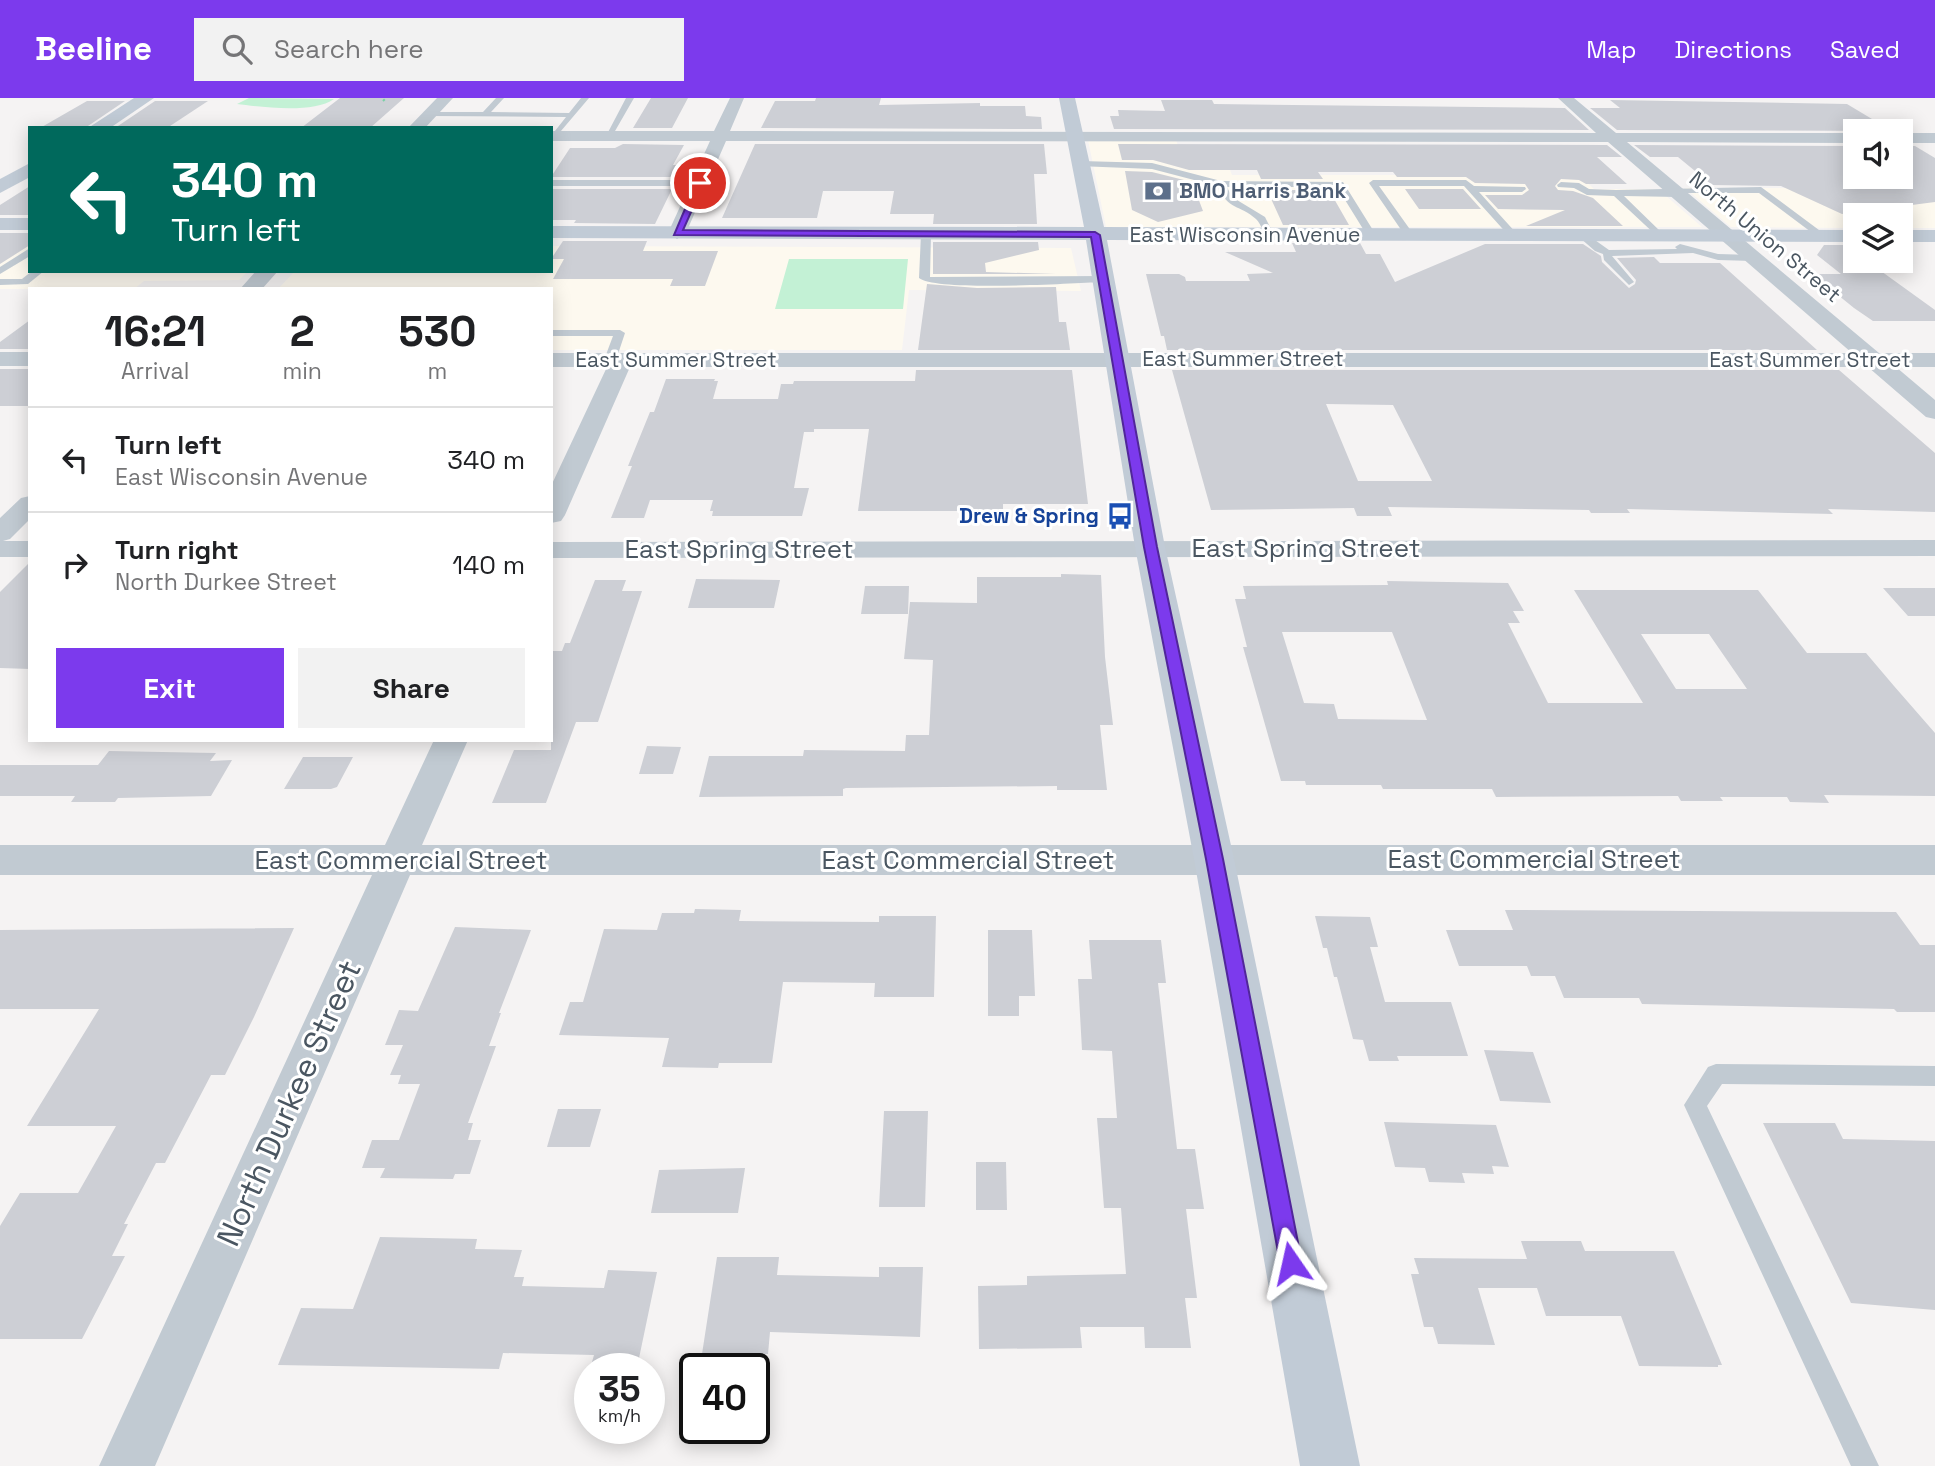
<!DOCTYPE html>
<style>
:root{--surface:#fff;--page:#f2f2f2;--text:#202124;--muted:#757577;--line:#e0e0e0;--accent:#7c3aed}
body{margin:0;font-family:"Space Grotesk",sans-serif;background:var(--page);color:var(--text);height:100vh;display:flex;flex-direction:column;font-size:26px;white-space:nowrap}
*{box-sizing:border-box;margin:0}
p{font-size:23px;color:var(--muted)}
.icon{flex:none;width:38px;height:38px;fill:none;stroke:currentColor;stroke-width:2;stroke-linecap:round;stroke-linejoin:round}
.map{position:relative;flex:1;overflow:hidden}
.panel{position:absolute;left:28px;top:189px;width:525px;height:455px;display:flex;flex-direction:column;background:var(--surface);border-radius:0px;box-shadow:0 4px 18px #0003}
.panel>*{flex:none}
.guide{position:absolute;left:28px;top:28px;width:525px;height:147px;border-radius:0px;box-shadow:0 4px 18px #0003;background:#00695c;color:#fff;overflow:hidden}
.fabs{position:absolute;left:1843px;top:21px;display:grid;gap:14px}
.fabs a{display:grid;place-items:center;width:70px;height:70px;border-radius:0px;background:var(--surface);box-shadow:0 4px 18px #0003;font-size:35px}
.speed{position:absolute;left:574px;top:1255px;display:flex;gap:14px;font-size:35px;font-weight:700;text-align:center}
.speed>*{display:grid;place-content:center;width:91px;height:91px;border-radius:50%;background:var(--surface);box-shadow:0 4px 18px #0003;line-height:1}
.speed small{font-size:18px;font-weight:400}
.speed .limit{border:4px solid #111;border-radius:10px;background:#fff;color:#111}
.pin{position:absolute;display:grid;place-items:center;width:60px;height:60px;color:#fff;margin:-30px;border:4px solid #fff;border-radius:50%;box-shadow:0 2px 7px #0007}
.me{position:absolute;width:77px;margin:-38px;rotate:349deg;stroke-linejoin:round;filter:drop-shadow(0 0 5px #0008)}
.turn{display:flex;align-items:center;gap:24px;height:147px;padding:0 28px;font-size:32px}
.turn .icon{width:91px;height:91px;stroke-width:2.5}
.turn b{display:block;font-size:49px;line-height:60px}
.eta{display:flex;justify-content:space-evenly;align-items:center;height:119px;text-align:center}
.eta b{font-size:42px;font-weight:800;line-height:49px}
.button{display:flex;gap:14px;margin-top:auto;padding:14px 28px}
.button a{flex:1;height:80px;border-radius:0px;background:var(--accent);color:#fff;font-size:28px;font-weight:800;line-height:80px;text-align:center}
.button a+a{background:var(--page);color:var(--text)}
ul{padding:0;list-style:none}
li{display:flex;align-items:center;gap:21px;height:105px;padding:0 28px;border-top:2px solid var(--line)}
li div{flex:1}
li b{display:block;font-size:26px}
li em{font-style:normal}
header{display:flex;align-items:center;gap:42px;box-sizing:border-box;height:98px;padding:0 35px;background:var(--accent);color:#fff}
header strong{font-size:33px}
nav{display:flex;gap:38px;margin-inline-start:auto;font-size:24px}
.search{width:490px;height:63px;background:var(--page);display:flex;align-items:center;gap:18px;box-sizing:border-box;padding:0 24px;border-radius:0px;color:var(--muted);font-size:26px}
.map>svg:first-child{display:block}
</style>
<header>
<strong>Beeline</strong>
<div class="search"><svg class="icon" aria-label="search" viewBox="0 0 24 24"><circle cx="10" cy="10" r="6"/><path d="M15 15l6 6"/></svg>Search here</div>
<nav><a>Map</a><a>Directions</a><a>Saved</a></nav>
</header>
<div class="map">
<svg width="1935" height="1368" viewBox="0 0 1935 1368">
<rect width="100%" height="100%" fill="#f5f3f3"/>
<path fill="#fdf9ef" d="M 1088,42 L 1176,42 L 1186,69 L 1229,69 L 1232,77 L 1579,77 L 1594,91 L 1658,91 L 1702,129 L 1106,129 Z
M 1855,79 L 1900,79 L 1935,90 L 1935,130 L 1901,130 L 1900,117 L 1855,117 L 1855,130 L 1731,129 L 1685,90 L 1812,90 Z
M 0,147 L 30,147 L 30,173 L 248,173 L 239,182 L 144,183 L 134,191 L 0,191 Z
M 551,148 L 1071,150 L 1081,193 L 909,192 L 902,252 L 551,252 L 551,191 L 278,191 L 295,173 L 551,173 Z"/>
<path fill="#c3f1d5" d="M 249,0 L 334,1 C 313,16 262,9 237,6 Z
M 789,161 L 908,161 L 903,211 L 775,211 Z"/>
<path fill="#cdcfd5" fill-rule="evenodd" d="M 340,0 L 404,0 L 370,30 L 301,30 Z
M 651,0 L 688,0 L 672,30 L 633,30 Z
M 816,0 L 881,0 L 879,7 L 980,5 L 980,8 L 1025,8 L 1026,18 L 1041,19 L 1042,31 L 761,30 L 775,3 L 815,3 Z
M 1161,2 L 1212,2 L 1214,6 L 1565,10 L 1589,32 L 1114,31 L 1110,18 L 1119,18 L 1118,12 L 1165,13 Z
M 1610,2 L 1847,6 L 1892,33 L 1617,32 L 1590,10 L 1620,10 Z
M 87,3 L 125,3 L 85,30 L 40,30 Z
M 155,3 L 208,3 L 167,30 L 115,30 Z
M 623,46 L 684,47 L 673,67 L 678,67 L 671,79 L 551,79 L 570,50 L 615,50 Z
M 755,46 L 1044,46 L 1047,76 L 1034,76 L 1037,126 L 933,126 L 934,116 L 890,116 L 894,93 L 823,93 L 817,120 L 722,120 Z
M 1118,46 L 1607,47 L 1622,59 L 1597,59 L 1627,86 L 1586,86 L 1579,82 L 1561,81 L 1555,88 L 1558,92 L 1573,93 L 1593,100 L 1623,128 L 1526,128 L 1565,112 L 1498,111 L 1485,97 L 1522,97 L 1529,92 L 1525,86 L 1475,85 L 1466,79 L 1397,79 L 1393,74 L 1318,74 L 1323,81 L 1261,81 L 1257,72 L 1189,72 L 1153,62 L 1122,62 Z
M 1634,47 L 1855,48 L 1855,79 L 1900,79 L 1900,48 L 1915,48 L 1935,60 L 1935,104 L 1842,116 L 1781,88 L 1712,87 L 1678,59 L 1650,59 Z
M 1125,73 L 1152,74 L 1192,84 L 1203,113 L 1158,124 L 1132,112 Z
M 30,88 L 30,117 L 0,117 L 0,107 Z
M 551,91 L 672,91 L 655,126 L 574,125 L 576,122 L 551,122 Z
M 1405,91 L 1463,91 L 1481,111 L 1419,111 Z
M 1267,92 L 1329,92 L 1349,127 L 1283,127 Z
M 0,135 L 30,135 L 30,147 L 0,166 Z
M 563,143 L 647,143 L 643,153 L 718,153 L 705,188 L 670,188 L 673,181 L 553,181 L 564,161 L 551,161 Z
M 933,144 L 1038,144 L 1039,152 L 985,165 L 986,174 L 1056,176 L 933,176 Z
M 1292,145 L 1360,145 L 1366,156 L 1380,156 L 1395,184 L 1485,146 L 1583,146 L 1601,158 L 1602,164 L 1629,190 L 1635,186 L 1636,182 L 1617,160 L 1654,159 L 1660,165 L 1720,165 L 1817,252 L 1167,252 L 1164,238 L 1161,238 L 1146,176 L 1179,176 L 1185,179 L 1186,183 L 1250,183 L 1247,176 L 1273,175 L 1225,154 L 1296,154 Z
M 1824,147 L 1845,147 L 1855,154 L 1855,163 L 1867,163 L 1935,212 L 1935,223 L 1873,223 L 1854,210 L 1812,176 L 1841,176 L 1817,157 Z
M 927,186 L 977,190 L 1056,189 L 1059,224 L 1066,224 L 1070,252 L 918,252 Z
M 30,222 L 30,251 L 0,251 L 0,244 Z
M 0,271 L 30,271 L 30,308 L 0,308 Z
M 916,272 L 1072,272 L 1088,406 L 1003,406 L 1003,413 L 858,413 L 869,331 L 814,331 L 814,334 L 804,334 L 794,390 L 809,390 L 802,418 L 712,418 L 713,413 L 710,413 L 713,402 L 650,402 L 644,420 L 611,420 L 632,368 L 628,368 L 650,314 L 654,314 L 666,281 L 715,281 L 714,283 L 718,283 L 713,301 L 778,301 L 781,286 L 793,286 L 794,283 L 915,283 Z
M 1172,272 L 1839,272 L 1935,355 L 1935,414 L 1828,411 L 1833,416 L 1627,411 L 1630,415 L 1591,415 L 1589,412 L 1388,409 L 1392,418 L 1357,418 L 1354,410 L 1211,412 ZM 1326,306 L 1393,307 L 1432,383 L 1358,383 Z
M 30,464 L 30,571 L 0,570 L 0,494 Z
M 1061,476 L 1101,477 L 1105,559 L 1113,627 L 1100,627 L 1107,692 L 1057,692 L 1057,688 L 846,690 L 843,691 L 843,698 L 699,699 L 709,658 L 803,658 L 804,652 L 905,653 L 906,637 L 929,637 L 933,562 L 904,561 L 910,504 L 977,505 L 977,479 L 1061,479 Z
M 696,481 L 780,482 L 774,510 L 688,510 Z
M 595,482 L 626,482 L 622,493 L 642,493 L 598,624 L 576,624 L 546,705 L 492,705 L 514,652 L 551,652 L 551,553 L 562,553 L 565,545 L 570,545 Z
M 1387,483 L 1508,485 L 1524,513 L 1513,513 L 1520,525 L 1508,525 L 1548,605 L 1643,605 L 1574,492 L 1758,492 L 1807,555 L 1866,555 L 1894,588 L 1935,635 L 1935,698 L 1824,697 L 1829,705 L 1790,704 L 1787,699 L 1720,699 L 1723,703 L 1681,703 L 1678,698 L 1496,699 L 1492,691 L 1383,691 L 1381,687 L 1306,687 L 1305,683 L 1281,683 L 1243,549 L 1247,549 L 1235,501 L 1246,501 L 1243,488 L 1388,487 ZM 1282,534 L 1392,534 L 1427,622 L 1338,621 L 1334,606 L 1304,605 ZM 1641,536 L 1709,536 L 1747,591 L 1676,591 Z
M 865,488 L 909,488 L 908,516 L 861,516 Z
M 1883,490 L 1935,490 L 1935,518 L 1908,518 Z
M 647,648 L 681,649 L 673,676 L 639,676 Z
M 109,653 L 216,655 L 210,663 L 232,662 L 211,698 L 118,700 L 115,704 L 71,704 L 75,698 L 0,698 L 0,667 L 98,667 Z
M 303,659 L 353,659 L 337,689 L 331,691 L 284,691 Z
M 695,811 L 741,812 L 739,823 L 879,824 L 879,818 L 936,818 L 934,899 L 874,899 L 875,885 L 783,884 L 772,965 L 719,965 L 718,970 L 662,969 L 669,940 L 559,937 L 570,904 L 583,904 L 604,831 L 657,832 L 662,815 L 694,815 Z
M 1505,812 L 1896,814 L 1920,847 L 1935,847 L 1935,914 L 1897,914 L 1894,911 L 1642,906 L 1639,900 L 1564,900 L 1555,878 L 1531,878 L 1527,868 L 1459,868 L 1446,832 L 1513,832 Z
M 1315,818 L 1370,819 L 1378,849 L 1370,849 L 1385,904 L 1451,904 L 1468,958 L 1397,958 L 1399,963 L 1369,963 L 1363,942 L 1353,941 L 1337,879 L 1334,879 L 1327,850 L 1323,850 Z
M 455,829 L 531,832 L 499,915 L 501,915 L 489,948 L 496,948 L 468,1025 L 473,1025 L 468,1042 L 481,1042 L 470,1076 L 455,1076 L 453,1081 L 380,1080 L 385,1070 L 362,1070 L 372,1042 L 399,1042 L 420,986 L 398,986 L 401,977 L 390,977 L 403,947 L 385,947 L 399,912 L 418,913 Z
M 294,830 L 254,919 L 225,977 L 211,977 L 165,1065 L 156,1065 L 124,1126 L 128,1126 L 112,1158 L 125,1158 L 82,1241 L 0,1241 L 0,1128 L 20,1095 L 78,1095 L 116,1028 L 27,1028 L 99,911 L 0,911 L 0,832 Z
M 988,832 L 1032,832 L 1035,898 L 1019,898 L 1019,918 L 988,918 Z
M 1089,842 L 1161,842 L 1166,885 L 1158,885 L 1177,1051 L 1195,1051 L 1204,1111 L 1186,1111 L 1197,1200 L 1185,1200 L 1191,1250 L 1145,1250 L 1144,1229 L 1080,1229 L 1082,1250 L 979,1251 L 978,1188 L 1027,1187 L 1027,1178 L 1126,1176 L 1121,1110 L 1104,1110 L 1097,1020 L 1117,1020 L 1112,953 L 1082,952 L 1078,881 L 1092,881 Z
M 1484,952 L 1533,954 L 1551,1005 L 1500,1003 Z
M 558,1011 L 601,1011 L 590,1049 L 547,1049 Z
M 884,1013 L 928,1013 L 925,1109 L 879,1109 Z
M 1384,1024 L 1496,1027 L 1509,1069 L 1492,1068 L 1494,1076 L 1462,1075 L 1465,1085 L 1429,1084 L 1425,1070 L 1395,1069 Z
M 1763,1025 L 1835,1025 L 1843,1041 L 1935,1043 L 1935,1212 L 1851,1205 Z
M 976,1064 L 1006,1064 L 1007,1112 L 976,1112 Z
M 745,1070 L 738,1115 L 651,1115 L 659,1072 Z
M 380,1139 L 477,1141 L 475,1151 L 522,1152 L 514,1179 L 524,1179 L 522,1188 L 604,1190 L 608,1172 L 657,1174 L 638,1265 L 592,1264 L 594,1257 L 503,1255 L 499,1271 L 278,1267 L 301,1210 L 353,1211 Z
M 1521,1143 L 1581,1143 L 1585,1153 L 1674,1153 L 1722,1267 L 1718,1267 L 1718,1269 L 1639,1268 L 1621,1218 L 1546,1218 L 1537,1190 L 1478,1190 L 1495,1247 L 1438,1246 L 1433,1229 L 1424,1229 L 1411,1176 L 1419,1176 L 1414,1160 L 1527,1161 Z
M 717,1159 L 779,1159 L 777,1177 L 879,1179 L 879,1169 L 923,1169 L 920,1239 L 770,1234 L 768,1256 L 702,1256 Z"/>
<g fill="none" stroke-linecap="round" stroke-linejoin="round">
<path stroke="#7ad0a6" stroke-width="2" stroke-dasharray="2.5 2" stroke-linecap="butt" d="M 383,3 L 385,1"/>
<path fill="#c1cad2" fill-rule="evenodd" d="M 496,0 L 504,0 L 491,14 L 569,15 L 581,0 L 589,0 L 555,40 L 551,38 L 566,19 L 430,18 L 426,16 L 430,14 L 483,14 Z
M 626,0 L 634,0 L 611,40 L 605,40 Z
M 1081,63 L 1152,65 L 1221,83 L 1343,84 L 1376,137 L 1368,139 L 1337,89 L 1227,89 L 1232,99 L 1265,119 L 1274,137 L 1269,140 C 1262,135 1262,127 1256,121 C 1239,106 1229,113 1217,88 L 1152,71 L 1078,68 Z
M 551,82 L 700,82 L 704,85 L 700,88 L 551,88 Z
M 1373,82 L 1466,82 L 1474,88 L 1525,89 L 1526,91 L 1522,94 L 1479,94 L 1518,137 L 1510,139 L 1464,88 L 1379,88 L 1414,137 L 1406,139 L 1369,85 Z
M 1561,84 L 1579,85 L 1589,91 L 1616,92 L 1761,89 L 1827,138 L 1819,140 L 1759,95 L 1682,95 L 1678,99 L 1624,98 L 1662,135 L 1662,139 L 1659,140 L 1614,98 L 1587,97 L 1574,90 L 1558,89 L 1557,87 Z
M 926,133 L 931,136 L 930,179 L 1105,178 L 1110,181 L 1105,184 C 1075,185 936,194 919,180 L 921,136 Z
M 1579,135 L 1585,135 L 1609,152 L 1677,151 L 1675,149 L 1680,146 L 1718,156 L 1753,157 L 1758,160 L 1753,163 L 1718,162 L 1693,155 L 1612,158 L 1634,184 L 1629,187 L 1604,162 L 1603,156 L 1595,153 L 1579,139 Z
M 30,150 L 30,158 L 0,176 L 0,169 Z
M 32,173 L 44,173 L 28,186 L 0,187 L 0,181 L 22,181 Z
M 551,232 L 620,232 L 625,235 L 616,262 L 610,265 L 604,262 L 613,238 L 551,238 Z
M 1716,966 L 1935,968 L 1935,988 L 1722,986 L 1707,1008 L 1879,1368 L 1851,1368 L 1684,1007 L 1708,969 Z"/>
<path fill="#c1cad2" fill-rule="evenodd" d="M 437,0 L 453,0 L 425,30 L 408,30 Z
M 730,0 L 744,0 L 730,33 L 1596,35 L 1558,0 L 1574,0 L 1616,35 L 1855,35 L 1855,45 L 1627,44 L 1879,255 L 1935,255 L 1935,269 L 1896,269 L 1935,302 L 1935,321 L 1926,319 L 1868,269 L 630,269 L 565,417 L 561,423 L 551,425 L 551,388 L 607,269 L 551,269 L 551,255 L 1852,255 L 1608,44 L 726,43 L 686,135 L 677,141 L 668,135 L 710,43 L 551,43 L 551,33 L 714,33 Z
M 1900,35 L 1935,35 L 1935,45 L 1900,45 Z
M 256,173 L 278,173 L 262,191 L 240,191 Z
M 0,254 L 30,254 L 30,268 L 0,268 Z
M 30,398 L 30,421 L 10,441 L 3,443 L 30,443 L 30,459 L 0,459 L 0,420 L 21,400 Z
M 1935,442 L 1935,458 L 551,460 L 551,444 Z
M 434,642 L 468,642 L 422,747 L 1935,747 L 1935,777 L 410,777 L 155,1368 L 99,1368 L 372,777 L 0,777 L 0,747 L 385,747 Z"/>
<path fill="#c1cbd6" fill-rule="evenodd" d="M 134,0 L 154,0 L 110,30 L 88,30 Z
M 1059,0 L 1075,0 L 1104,129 L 1855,132 L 1855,144 L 1107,142 L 1165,449 L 1234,761 L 1360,1368 L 1300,1368 L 1194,761 L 1135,449 L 1086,142 L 551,140 L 551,128 L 1084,129 Z
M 30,65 L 30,79 L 0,95 L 0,81 Z
M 0,120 L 30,120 L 30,132 L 0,132 Z
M 1900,132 L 1935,132 L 1935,144 L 1900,144 Z"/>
</g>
<path fill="#7c3aed" stroke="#51269a" stroke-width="2" d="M 700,83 L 704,85 L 683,132 L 1095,134 L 1100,137 L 1157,449 L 1223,761 L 1302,1165 L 1299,1173 L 1291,1176 L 1283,1173 L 1280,1165 L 1206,761 L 1144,449 L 1091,139 L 674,137 L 696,85 Z"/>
<defs>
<symbol id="bank-bare" viewBox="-9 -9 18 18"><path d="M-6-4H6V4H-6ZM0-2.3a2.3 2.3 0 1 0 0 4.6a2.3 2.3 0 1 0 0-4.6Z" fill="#5c6f8a" stroke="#fff" stroke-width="2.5" paint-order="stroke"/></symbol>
<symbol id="bus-bare" viewBox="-9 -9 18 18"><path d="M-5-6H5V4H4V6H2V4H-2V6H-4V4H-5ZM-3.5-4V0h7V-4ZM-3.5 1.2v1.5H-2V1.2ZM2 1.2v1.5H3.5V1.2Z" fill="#1a4fb4" stroke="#fff" stroke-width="2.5" paint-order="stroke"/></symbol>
</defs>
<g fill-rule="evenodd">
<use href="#bank-bare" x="1139" y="74" width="38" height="38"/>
<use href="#bus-bare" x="1101" y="399" width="38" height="38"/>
</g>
<g text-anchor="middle" stroke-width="6" stroke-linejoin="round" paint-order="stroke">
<g font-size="21" font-weight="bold" fill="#4e5e75" stroke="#fff" text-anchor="start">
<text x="1179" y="100">BMO Harris Bank</text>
</g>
<g font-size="21" fill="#4a5661" stroke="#fff">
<text x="1245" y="144">East Wisconsin Avenue</text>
<text transform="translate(1765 139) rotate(40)" y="7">North Union Street</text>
<text x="1243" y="268">East Summer Street</text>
<text x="676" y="269">East Summer Street</text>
<text x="1810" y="269">East Summer Street</text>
</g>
<g font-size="21" font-weight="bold" fill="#164399" stroke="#fff" text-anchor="end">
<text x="1099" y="425">Drew &amp; Spring</text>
</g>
<g font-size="26" fill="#4a5661" stroke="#fff">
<text x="1306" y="459">East Spring Street</text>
<text x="739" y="460">East Spring Street</text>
<text x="1534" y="770">East Commercial Street</text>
<text x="401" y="771">East Commercial Street</text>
<text x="968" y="771">East Commercial Street</text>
</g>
<g font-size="32" fill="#4a5661" stroke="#fff">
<text transform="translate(289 1005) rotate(-66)" y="11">North Durkee Street</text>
</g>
</g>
</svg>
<div class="fabs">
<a><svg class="icon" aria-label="sound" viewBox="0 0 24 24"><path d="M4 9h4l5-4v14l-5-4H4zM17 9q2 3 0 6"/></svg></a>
<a><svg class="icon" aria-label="layers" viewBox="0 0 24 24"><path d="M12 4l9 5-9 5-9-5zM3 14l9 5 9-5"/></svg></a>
</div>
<div class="speed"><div>35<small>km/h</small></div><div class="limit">40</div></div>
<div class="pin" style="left:700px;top:85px;background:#d93025"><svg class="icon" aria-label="arrive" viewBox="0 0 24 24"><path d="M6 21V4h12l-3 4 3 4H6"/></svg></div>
<svg class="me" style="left:1291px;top:1165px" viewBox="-20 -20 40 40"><path d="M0-17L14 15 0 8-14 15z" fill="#7c3aed" stroke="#fff" stroke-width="4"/></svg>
<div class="guide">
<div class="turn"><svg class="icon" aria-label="left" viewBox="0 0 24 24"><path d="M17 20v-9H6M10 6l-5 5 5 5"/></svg><div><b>340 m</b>Turn left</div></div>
</div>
<section class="panel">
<div class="eta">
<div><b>16:21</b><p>Arrival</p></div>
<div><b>2</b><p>min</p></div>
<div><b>530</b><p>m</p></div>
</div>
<ul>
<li><svg class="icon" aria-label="left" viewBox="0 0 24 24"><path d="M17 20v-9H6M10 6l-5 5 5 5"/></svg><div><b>Turn left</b><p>East Wisconsin Avenue</p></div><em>340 m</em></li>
<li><svg class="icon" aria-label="right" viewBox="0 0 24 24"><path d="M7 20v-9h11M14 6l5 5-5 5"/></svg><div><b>Turn right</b><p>North Durkee Street</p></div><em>140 m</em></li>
</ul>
<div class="button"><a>Exit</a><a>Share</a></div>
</section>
</div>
